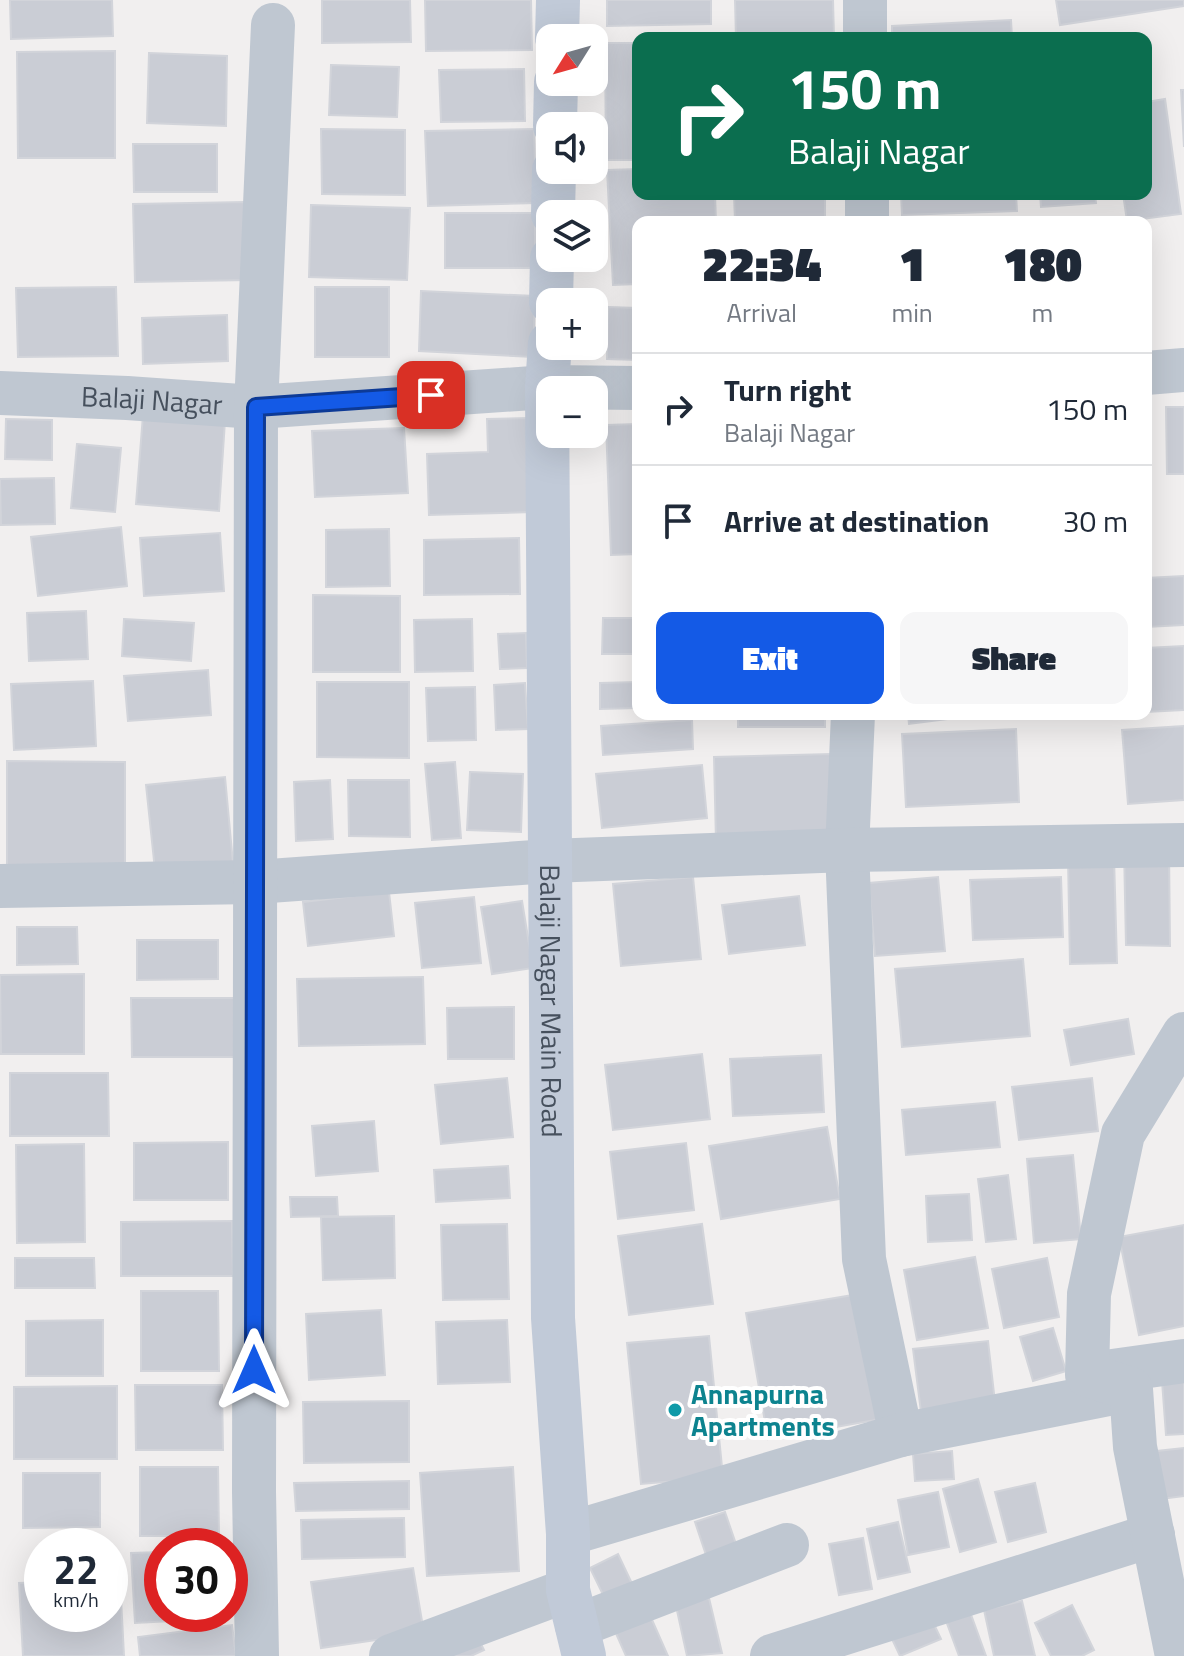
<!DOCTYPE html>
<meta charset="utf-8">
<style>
:root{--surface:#fff;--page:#f6f6f7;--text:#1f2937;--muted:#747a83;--line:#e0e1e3;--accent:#145ae6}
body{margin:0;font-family:"Titillium Web",sans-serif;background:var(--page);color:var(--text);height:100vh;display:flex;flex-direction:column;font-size:30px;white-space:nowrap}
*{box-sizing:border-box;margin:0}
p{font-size:26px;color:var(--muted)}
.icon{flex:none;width:44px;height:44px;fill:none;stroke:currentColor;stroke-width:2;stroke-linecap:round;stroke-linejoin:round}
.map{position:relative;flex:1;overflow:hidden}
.panel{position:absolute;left:632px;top:216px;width:520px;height:504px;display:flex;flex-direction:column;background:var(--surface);border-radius:16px;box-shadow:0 8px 32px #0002}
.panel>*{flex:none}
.guide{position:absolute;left:632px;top:32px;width:520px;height:168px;border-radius:16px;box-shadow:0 8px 32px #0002;background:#0b6e4f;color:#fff;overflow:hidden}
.needle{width:52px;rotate:233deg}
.controls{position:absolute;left:536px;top:24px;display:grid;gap:16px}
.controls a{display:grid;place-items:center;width:72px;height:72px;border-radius:16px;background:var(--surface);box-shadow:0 8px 32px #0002;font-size:40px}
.speed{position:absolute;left:24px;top:1528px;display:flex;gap:16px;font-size:40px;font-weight:700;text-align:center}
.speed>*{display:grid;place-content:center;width:104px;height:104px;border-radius:50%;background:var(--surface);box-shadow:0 8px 32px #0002;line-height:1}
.speed small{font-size:20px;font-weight:400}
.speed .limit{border:12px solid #d22;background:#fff;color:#111}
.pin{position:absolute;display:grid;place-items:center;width:68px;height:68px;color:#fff;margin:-34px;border-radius:16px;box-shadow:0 4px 12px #0006}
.me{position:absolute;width:88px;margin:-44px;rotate:0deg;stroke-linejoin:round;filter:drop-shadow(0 0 6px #0008)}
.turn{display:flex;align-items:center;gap:28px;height:168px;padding:0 24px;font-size:36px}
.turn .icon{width:104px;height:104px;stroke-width:2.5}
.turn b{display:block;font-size:56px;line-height:68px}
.eta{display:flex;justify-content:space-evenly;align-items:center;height:136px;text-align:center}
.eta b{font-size:48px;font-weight:800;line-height:56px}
.action{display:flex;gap:16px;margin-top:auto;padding:16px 24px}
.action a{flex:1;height:92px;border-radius:16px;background:var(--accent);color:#fff;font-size:32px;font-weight:800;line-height:92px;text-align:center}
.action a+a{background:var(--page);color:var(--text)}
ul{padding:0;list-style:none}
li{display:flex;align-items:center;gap:24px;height:112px;padding:0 24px;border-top:2px solid var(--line)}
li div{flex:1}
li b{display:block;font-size:30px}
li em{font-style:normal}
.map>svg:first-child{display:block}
</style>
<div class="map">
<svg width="1184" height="1656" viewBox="0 0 1184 1656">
<rect width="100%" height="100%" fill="#f1efef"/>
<path fill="#cacdd5" stroke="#d2d4da" stroke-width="2" d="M 10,0 L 112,0 L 113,36 L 11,39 Z
M 322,0 L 410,0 L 411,42 L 322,43 Z
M 425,0 L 531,0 L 532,50 L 426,51 Z
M 607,0 L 711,0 L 711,24 L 607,26 Z
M 735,0 L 833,0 L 834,38 L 736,38 Z
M 1056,0 L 1184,0 L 1184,6 L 1060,25 Z
M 1011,20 L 1012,38 L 892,38 L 892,26 Z
M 605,43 L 638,43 L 638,160 L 606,160 Z
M 115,51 L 115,158 L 18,158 L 17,52 Z
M 149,53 L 227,56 L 226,126 L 147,123 Z
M 331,65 L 399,67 L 397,117 L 329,115 Z
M 524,69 L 525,121 L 441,122 L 439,70 Z
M 1181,90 L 1184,90 L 1184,147 Z
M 1165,99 L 1181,214 L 1127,221 L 1123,194 L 1146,194 L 1146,102 Z
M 321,129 L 405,130 L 405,195 L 322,194 Z
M 534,129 L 536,203 L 428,206 L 425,131 Z
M 133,144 L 217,144 L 217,192 L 134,192 Z
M 638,169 L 638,194 L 715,194 L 716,222 L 638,222 L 638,284 L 613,285 L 607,170 Z
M 734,194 L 825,194 L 825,222 L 735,222 Z
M 901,194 L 1016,194 L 1017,211 L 902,215 Z
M 1040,194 L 1095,194 L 1096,203 L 1041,207 Z
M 246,202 L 248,280 L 135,282 L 133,204 Z
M 311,205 L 410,208 L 407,280 L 309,277 Z
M 445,213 L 535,213 L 535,268 L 445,268 Z
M 116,287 L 118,356 L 18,357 L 16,288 Z
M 315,287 L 389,287 L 389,357 L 315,357 Z
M 421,291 L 535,296 L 533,357 L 419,351 Z
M 608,307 L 638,308 L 638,360 L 607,359 Z
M 227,315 L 228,361 L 143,364 L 142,318 Z
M 1166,407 L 1184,407 L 1184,474 L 1167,474 Z
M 143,415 L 225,421 L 219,511 L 136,504 Z
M 531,418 L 533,512 L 429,515 L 427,454 L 488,452 L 487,419 Z
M 6,419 L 52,420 L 52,460 L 5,459 Z
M 638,424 L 638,554 L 611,555 L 606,425 Z
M 404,428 L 408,493 L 315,497 L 312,431 Z
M 77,444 L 121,448 L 115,512 L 71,508 Z
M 54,478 L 55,524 L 1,525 L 0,479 Z
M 121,527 L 127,586 L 38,596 L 31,537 Z
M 389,529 L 390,586 L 326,587 L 326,530 Z
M 220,533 L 224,591 L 144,596 L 140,538 Z
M 519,538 L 520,594 L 424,595 L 424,540 Z
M 1184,576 L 1184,625 L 1146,627 L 1146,578 Z
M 313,595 L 400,596 L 400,672 L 313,672 Z
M 86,611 L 88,659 L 29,661 L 27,613 Z
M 603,618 L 638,618 L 638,654 L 602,654 Z
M 124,619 L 194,623 L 191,661 L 122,656 Z
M 472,619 L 473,671 L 415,672 L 414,620 Z
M 526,633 L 527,668 L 500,669 L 498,634 Z
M 1184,646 L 1184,710 L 1146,712 L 1146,648 Z
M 208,670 L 211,715 L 128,721 L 124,676 Z
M 93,681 L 96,746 L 14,750 L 11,684 Z
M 317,682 L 409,682 L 409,758 L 317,757 Z
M 638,682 L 638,708 L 600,709 L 600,683 Z
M 525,683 L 528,729 L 496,730 L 494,685 Z
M 475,687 L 476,740 L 428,741 L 426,688 Z
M 738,714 L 825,714 L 825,727 L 738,727 Z
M 908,714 L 987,714 L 909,724 Z
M 692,720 L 693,749 L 603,755 L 601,726 Z
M 1184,726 L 1184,800 L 1128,804 L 1122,730 Z
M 1016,729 L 1019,802 L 906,807 L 902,734 Z
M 832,754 L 834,839 L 716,842 L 714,757 Z
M 7,761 L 125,762 L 125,867 L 7,865 Z
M 455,762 L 461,838 L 432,840 L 425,764 Z
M 702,765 L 707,818 L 602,828 L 596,774 Z
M 470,772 L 523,774 L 521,832 L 467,830 Z
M 225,777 L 233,863 L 155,870 L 146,785 Z
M 330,780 L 333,839 L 296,841 L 294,782 Z
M 348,780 L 409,780 L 410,837 L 349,836 Z
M 1124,849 L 1169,849 L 1170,946 L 1126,945 Z
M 1114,857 L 1117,963 L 1070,964 L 1068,858 Z
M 693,877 L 701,959 L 621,966 L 613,884 Z
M 938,877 L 945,951 L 875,956 L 869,883 Z
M 1061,877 L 1063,937 L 973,940 L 970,880 Z
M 389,892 L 394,936 L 308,946 L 303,902 Z
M 799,896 L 805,945 L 729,954 L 722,905 Z
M 474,897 L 481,963 L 422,968 L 415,903 Z
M 522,901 L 533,968 L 492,974 L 481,907 Z
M 17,927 L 77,927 L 78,964 L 17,965 Z
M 137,940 L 218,940 L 218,979 L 137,980 Z
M 1023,959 L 1030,1036 L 902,1047 L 895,969 Z
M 84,974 L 84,1054 L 1,1054 L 0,975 Z
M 423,977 L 425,1044 L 299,1046 L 297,979 Z
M 131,998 L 234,998 L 235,1057 L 132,1057 Z
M 514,1007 L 514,1059 L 448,1059 L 447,1008 Z
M 1128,1019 L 1134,1054 L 1071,1065 L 1064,1030 Z
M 702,1054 L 710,1119 L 613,1130 L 605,1065 Z
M 821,1055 L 824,1112 L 733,1116 L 730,1059 Z
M 10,1073 L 108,1073 L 109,1136 L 10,1136 Z
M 507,1078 L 513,1137 L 441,1144 L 435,1085 Z
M 1092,1078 L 1098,1131 L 1019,1140 L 1012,1087 Z
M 995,1102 L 1000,1147 L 906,1155 L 902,1110 Z
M 374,1121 L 378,1171 L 316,1176 L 312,1126 Z
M 827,1127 L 840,1199 L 721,1219 L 709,1146 Z
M 228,1142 L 228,1200 L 134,1200 L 134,1143 Z
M 686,1143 L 694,1210 L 618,1219 L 610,1152 Z
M 84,1144 L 85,1242 L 17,1243 L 16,1145 Z
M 1073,1155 L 1081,1239 L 1034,1243 L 1027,1159 Z
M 508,1166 L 510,1198 L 436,1202 L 434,1170 Z
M 1008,1175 L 1016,1239 L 986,1242 L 978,1179 Z
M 969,1194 L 972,1240 L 928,1242 L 926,1196 Z
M 290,1197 L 337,1197 L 338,1216 L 291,1217 Z
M 394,1216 L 395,1278 L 323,1280 L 321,1217 Z
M 232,1221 L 233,1276 L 121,1276 L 121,1222 Z
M 507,1224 L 509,1299 L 443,1300 L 441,1225 Z
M 702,1224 L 713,1304 L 629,1315 L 618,1236 Z
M 1184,1225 L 1184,1326 L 1139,1335 L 1119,1237 Z
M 975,1257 L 988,1328 L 917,1340 L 904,1270 Z
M 15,1258 L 94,1258 L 95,1288 L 15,1288 Z
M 1047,1258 L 1059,1317 L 1004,1328 L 992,1269 Z
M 141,1291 L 218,1291 L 219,1371 L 141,1371 Z
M 859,1294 L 881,1419 L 768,1439 L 746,1313 Z
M 381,1310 L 385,1375 L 309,1380 L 306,1314 Z
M 103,1320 L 103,1376 L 26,1376 L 26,1321 Z
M 507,1320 L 510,1382 L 438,1384 L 436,1322 Z
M 1053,1328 L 1066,1371 L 1033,1381 L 1020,1337 Z
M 709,1336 L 723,1477 L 641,1484 L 627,1343 Z
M 988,1341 L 996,1411 L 922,1420 L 913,1349 Z
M 1184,1379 L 1184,1434 L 1166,1435 L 1162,1381 Z
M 135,1385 L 222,1385 L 223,1450 L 136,1450 Z
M 117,1386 L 117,1459 L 14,1459 L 14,1387 Z
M 409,1401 L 409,1462 L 304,1463 L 303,1402 Z
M 1184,1448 L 1184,1496 L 1154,1500 L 1148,1452 Z
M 952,1451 L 954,1479 L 915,1481 L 913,1454 Z
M 140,1467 L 218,1467 L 219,1536 L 140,1536 Z
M 513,1467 L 519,1571 L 427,1576 L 420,1473 Z
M 23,1473 L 100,1473 L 100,1527 L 23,1528 Z
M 978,1479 L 996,1542 L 960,1552 L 943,1489 Z
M 409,1481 L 409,1509 L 296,1511 L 294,1483 Z
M 1035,1483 L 1046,1532 L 1008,1542 L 995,1492 Z
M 938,1492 L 949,1547 L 908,1555 L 898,1500 Z
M 725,1512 L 738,1550 L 708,1561 L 695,1522 Z
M 404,1518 L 405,1557 L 302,1559 L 301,1520 Z
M 898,1522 L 910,1572 L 878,1579 L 867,1529 Z
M 863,1538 L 872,1589 L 839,1595 L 829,1544 Z
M 162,1552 L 162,1614 L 210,1614 L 210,1619 L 135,1623 L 131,1553 Z
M 618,1554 L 636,1592 L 608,1605 L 590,1568 Z
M 413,1568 L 424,1633 L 321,1648 L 311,1582 Z
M 120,1579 L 124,1656 L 23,1656 L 19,1583 L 42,1582 L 42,1614 L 110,1614 L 110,1580 Z
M 709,1598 L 722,1653 L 687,1656 L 676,1606 Z
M 1022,1601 L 1035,1656 L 994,1656 L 984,1610 Z
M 645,1604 L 668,1656 L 626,1656 L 610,1620 Z
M 1072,1605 L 1094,1650 L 1082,1656 L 1051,1656 L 1035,1623 Z
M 969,1609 L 986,1656 L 959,1656 L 945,1618 Z
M 932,1620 L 941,1639 L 900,1656 L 892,1639 Z
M 232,1625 L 236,1656 L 140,1656 L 138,1637 Z
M 475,1632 L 484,1650 L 471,1656 L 442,1656 Z"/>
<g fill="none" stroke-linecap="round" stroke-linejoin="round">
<g stroke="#bfc7d1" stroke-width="44">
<path d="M 865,0 L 865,38"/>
<path d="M 867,194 L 867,222"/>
<path d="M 1146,373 L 1184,370"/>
<path id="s1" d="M 0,393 L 127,398 L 256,407 L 547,387 L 638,388"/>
<path d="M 853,714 L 847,850 L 864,1259 L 901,1435"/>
<path d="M 0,886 L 255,882 L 549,861 L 847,850 L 1184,845"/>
<path d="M 1091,1374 L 1184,1361"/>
<path d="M 568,1534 L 901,1435 L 1129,1390"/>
<path d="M 577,1626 L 787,1545"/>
<path d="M 257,1656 L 254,1492 L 256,407 L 273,25"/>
<path d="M 391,1656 L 568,1590"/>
<path d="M 772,1656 L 1153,1535"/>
<path d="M 1177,1656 L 1135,1447 L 1131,1389 L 1087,1375 L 1089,1294 L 1123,1134 L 1184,1034"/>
</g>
<g stroke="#c1cad8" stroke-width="44">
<path d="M 557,38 L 558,0"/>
<path d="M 555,126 L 556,82"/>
<path d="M 553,214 L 554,170"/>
<path d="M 551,302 L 552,258"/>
<path id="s2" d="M 550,343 L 547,387 L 553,1318 L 568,1534 L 568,1590 L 584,1656"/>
</g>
</g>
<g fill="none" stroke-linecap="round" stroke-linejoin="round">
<defs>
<path id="route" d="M 254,1370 L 256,407 L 431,395"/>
</defs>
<use href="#route" stroke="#0d3a96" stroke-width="20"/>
<use href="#route" stroke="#145ae6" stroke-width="14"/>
</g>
<circle fill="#0f9aa8" stroke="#fff" stroke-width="3" cx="675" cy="1410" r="8"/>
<g text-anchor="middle" stroke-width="8" stroke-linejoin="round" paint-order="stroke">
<g font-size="28" fill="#46505d" stroke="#fff">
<text dy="10" stroke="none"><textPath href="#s1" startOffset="152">Balaji Nagar</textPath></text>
<text dy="10" stroke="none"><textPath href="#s2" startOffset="658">Balaji Nagar Main Road</textPath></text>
</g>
<g font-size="28" font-weight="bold" fill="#0d838f" stroke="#fff" text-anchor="start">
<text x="691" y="1404">Annapurna<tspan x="691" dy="32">Apartments</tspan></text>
</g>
</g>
</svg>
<div class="controls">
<a><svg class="needle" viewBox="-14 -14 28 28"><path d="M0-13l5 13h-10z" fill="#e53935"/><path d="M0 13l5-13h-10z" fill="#747a83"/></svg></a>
<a><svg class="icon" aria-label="sound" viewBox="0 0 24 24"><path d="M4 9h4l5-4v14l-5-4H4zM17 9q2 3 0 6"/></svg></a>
<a><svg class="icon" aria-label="layers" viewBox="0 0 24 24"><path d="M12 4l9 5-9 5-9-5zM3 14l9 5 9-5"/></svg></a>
<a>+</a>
<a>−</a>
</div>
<div class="speed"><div>22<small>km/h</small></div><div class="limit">30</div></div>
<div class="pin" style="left:431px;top:395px;background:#d93025"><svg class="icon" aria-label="arrive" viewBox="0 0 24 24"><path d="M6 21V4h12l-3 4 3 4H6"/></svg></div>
<svg class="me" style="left:254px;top:1370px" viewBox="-20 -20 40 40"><path d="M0-17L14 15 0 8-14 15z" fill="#145ae6" stroke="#fff" stroke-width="4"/></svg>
<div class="guide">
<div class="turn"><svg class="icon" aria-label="right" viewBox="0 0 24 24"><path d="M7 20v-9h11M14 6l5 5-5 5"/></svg><div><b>150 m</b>Balaji Nagar</div></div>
</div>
<section class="panel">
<div class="eta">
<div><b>22:34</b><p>Arrival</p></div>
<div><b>1</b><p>min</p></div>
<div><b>180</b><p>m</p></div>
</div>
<ul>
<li><svg class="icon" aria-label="right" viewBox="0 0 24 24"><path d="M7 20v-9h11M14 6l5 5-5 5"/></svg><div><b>Turn right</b><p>Balaji Nagar</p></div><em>150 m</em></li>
<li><svg class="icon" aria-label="arrive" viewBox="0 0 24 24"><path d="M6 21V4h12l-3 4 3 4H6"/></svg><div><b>Arrive at destination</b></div><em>30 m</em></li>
</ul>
<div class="action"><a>Exit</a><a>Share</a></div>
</section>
</div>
